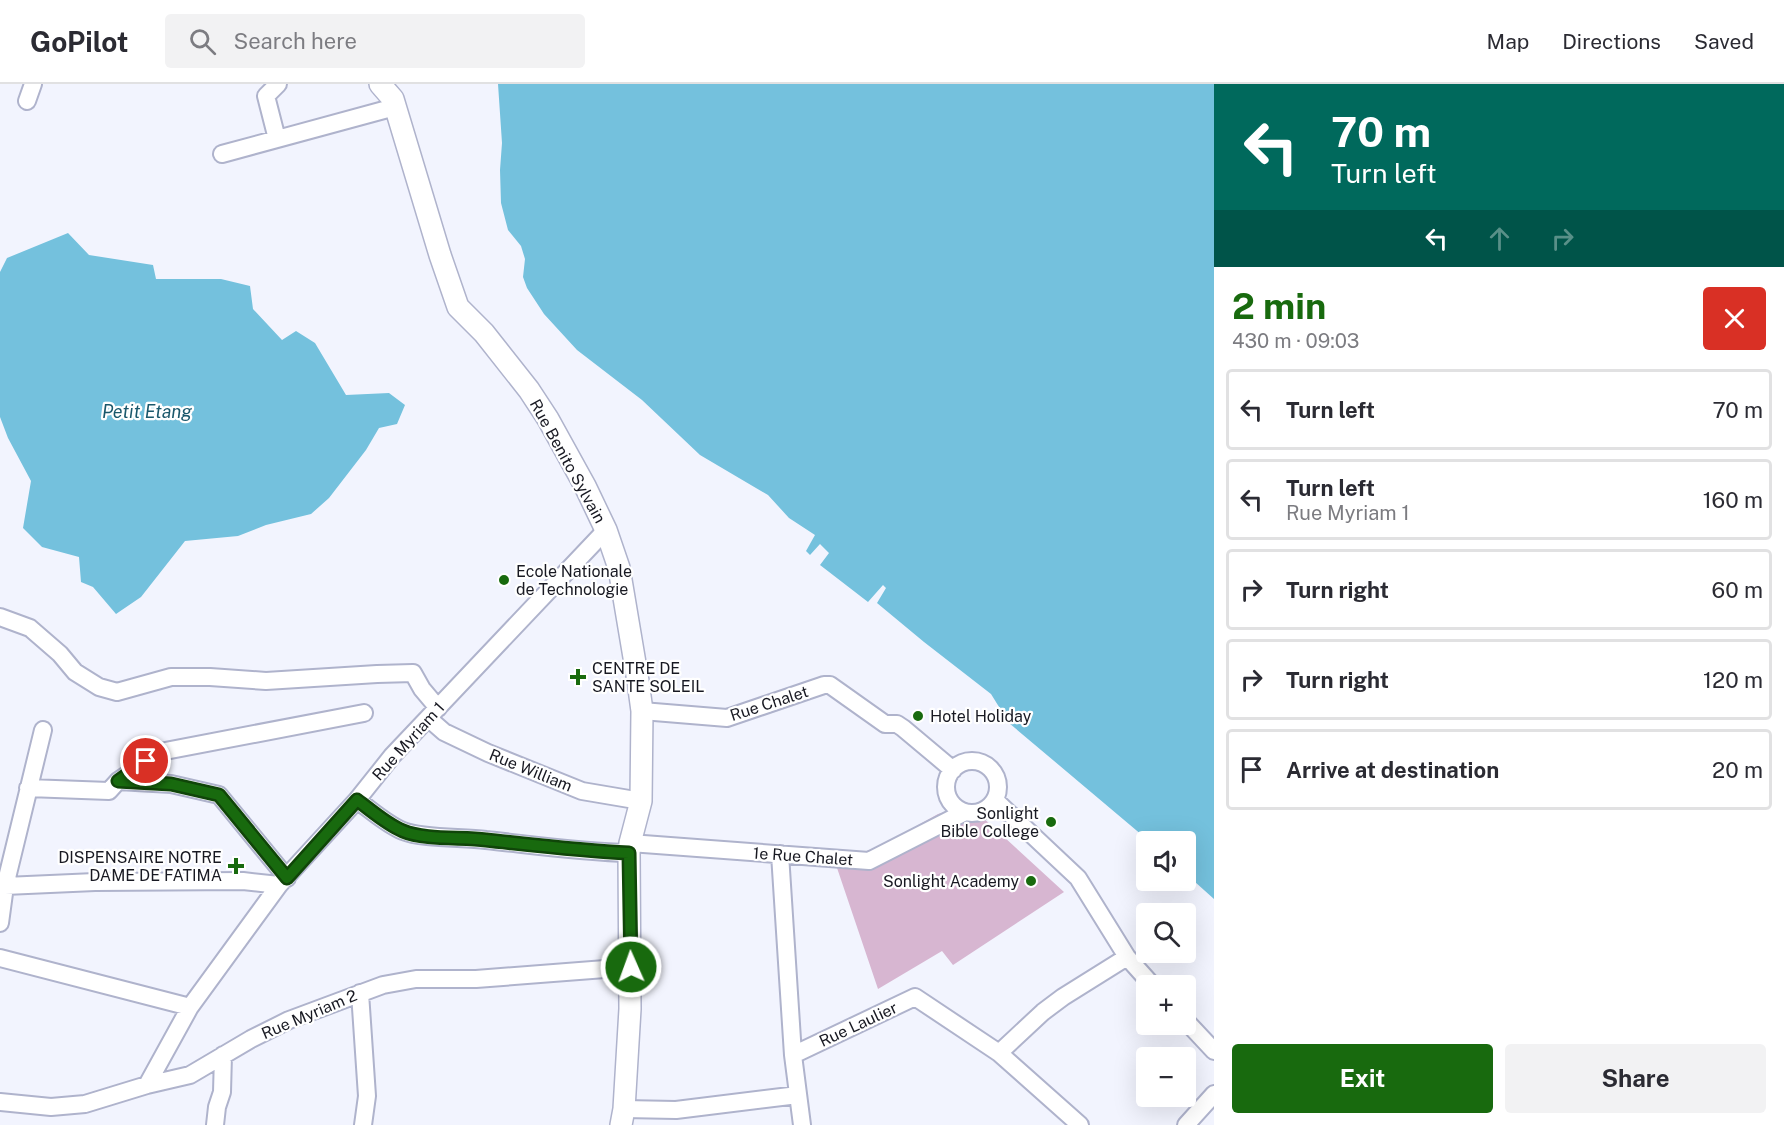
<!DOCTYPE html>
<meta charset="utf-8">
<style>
:root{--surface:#fff;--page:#f2f2f3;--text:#2b2b33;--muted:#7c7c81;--line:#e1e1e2;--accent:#186a0e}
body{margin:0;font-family:"Public Sans",sans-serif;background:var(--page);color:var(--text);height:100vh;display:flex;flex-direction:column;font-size:22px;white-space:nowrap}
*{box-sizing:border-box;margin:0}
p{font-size:20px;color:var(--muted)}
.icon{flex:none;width:33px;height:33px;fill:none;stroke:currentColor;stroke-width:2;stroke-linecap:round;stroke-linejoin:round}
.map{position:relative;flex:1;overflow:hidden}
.side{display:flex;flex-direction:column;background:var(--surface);width:570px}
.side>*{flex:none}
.top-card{background:#00695c;color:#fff;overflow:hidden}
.controls{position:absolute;left:1136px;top:747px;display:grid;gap:12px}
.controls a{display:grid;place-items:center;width:60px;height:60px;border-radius:6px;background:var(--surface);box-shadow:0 6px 24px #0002;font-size:30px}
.pin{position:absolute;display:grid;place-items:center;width:51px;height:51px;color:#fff;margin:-26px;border:3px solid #fff;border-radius:50%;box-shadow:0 2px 6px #0007}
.me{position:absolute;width:66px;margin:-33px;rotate:358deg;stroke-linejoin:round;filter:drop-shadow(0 0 4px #0008)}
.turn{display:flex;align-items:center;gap:21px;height:126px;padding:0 18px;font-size:27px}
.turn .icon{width:78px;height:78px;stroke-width:2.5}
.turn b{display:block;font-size:42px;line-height:51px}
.lanes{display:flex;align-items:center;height:57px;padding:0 18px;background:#0003;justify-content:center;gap:30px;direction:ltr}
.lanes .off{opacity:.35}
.round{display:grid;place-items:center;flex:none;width:63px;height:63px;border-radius:6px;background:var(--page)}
.overview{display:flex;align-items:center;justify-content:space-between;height:102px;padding:0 18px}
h1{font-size:36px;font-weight:700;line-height:45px;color:var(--accent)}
.button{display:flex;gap:12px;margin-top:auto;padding:12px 18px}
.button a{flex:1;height:69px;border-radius:6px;background:var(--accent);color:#fff;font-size:24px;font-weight:700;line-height:69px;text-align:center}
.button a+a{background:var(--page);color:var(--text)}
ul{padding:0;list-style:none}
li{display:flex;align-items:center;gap:18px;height:81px;margin:0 12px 9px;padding:0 6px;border:3px solid var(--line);border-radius:6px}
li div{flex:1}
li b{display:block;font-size:22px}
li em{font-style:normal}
header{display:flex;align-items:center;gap:36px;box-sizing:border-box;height:84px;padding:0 30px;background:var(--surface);border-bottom:2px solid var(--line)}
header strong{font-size:28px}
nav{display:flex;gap:33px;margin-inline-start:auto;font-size:21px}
.search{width:420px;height:54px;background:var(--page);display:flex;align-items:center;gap:15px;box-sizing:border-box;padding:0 21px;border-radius:6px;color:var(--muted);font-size:22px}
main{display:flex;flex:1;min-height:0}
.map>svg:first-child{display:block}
</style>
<header>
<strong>GoPilot</strong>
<div class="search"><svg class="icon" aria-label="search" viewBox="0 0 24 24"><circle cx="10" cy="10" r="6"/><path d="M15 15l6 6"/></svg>Search here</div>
<nav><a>Map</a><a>Directions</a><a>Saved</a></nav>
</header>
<main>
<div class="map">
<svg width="1214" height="1041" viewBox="0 0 1214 1041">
<rect width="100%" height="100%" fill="#f2f4fe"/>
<path fill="#d7b6d1" d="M 969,721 L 1064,808 L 953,881 L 942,867 L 878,905 L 835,778 L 854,777 L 938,730 Z"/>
<path fill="#74c1dd" d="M 498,0 L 1214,0 L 1214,815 L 1185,789 L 1185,758 L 1149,757 L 1009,639 L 991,610 L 924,558 L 877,519 L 886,504 L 883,501 L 868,518 L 820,481 L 829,469 L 820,460 L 810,471 L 806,467 L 815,451 L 789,434 L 768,411 L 700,371 L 642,316 L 577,266 L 544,230 L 527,204 L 523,193 L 525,175 L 521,162 L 508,146 L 501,119 L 500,86 L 502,59 Z
M 68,149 L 89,171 L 153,181 L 156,195 L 221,195 L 250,202 L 253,225 L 282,256 L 296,247 L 315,259 L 346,311 L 389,309 L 405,321 L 397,340 L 379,344 L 366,366 L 329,414 L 311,430 L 266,441 L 238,452 L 185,457 L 141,513 L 116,530 L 93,503 L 81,498 L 79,473 L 42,463 L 23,444 L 31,397 L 8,354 L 0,333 L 0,188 L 7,174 Z"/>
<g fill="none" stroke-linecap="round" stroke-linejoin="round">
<defs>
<path id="minor" d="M 27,17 L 33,0
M 277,55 L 266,12 L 278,0
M 222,70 L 395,23
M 0,533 L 30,544 L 60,570 L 75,588 L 99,603 L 117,608 L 171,593 L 210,593 L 266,597 L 377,590 L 413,589 L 422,605 L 438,624
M 642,627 L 727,634 L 824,601 L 830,601 L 885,640 L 897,640 L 903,644 L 953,686
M 428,634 L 444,648 L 488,669 L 582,707 L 641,717
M946 703a26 26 0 1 1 52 0a26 26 0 1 1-52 0Z
M 118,697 L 160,668 L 364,629
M 28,704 L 109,707 L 118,697 L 171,700 L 219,711 L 287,794
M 357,716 C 371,726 386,740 403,747 C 422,755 463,753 486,756 C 533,761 581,768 629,769
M 995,716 L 1078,794 L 1127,873 L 1153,902
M 630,759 L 869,777 L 965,728
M 780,770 L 793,971 L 915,913 L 999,969 L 1080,1041
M 5,802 L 95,798 L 243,797 L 279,801
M 0,839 L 5,802 L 43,646
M 0,874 L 190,923
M 360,909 L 367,1012 L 363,1041
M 1185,936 L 1214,967
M 999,969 L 1043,928 L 1063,913 L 1127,873
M 793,971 L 802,1041
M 147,1001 L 190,923 L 279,801 L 357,716 L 392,672 L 606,446
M 0,1018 L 51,1023 L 85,1020 L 147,1001 L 190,991 L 251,955 L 289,936 L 383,901 L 416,895 L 476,895 L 631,883
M 624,1025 L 676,1026 L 798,1011
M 215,1041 L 217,1023 L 222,1008 L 223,971
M 1186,1041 L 1214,1010"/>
<path id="major" d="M 380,0 L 393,15 L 440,171 L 458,223 L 484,249 L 529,306 L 548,335 L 585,402 L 606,446 L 619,484 L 638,597 L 642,627 L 641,717 L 630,759 L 629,769 L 630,925 L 624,1025 L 621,1041"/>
</defs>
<use href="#minor" stroke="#afb3cc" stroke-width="20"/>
<use href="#major" stroke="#afb3cc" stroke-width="24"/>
<use href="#minor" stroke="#fff" stroke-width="16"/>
<use href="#major" stroke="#fff" stroke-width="21"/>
</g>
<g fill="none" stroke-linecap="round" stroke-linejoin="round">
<defs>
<path id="route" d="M 146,677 L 118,697 L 171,700 L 219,711 L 287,794 L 357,716 C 371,726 386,740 403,747 C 424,756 462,753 486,756 C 533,761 581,767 629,769 L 631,883"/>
</defs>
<use href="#route" stroke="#104509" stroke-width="15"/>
<use href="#route" stroke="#186a0e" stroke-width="10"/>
</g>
<g fill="#186a0e" stroke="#fff" stroke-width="2">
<circle cx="504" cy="496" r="6"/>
<path d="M575 584h6v6h6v6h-6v6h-6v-6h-6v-6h6z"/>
<circle cx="918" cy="632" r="6"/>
<circle cx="1051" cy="738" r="6"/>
<path d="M233 773h6v6h6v6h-6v6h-6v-6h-6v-6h6z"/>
<circle cx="1031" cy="797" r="6"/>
</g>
<g text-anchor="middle" stroke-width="4.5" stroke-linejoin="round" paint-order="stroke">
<g font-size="16" fill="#181922" stroke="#fff">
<text transform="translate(568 377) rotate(61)" y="6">Rue Benito Sylvain</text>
<text transform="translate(769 619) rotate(-18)" y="6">Rue Chalet</text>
<text transform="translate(408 657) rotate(-48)" y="6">Rue Myriam 1</text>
<text transform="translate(531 686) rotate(22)" y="6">Rue William</text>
<text transform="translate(803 772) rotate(4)" y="6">1e Rue Chalet</text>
<text transform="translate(309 930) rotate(-23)" y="6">Rue Myriam 2</text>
<text transform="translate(858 940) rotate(-25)" y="6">Rue Laulier</text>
</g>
<g font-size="16" fill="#181922" stroke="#fff" text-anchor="start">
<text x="516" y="493">Ecole Nationale<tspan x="516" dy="18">de Technologie</tspan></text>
<text x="592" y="590">CENTRE DE<tspan x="592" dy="18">SANTE SOLEIL</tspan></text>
<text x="930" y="638">Hotel Holiday</text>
<text x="1039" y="735" text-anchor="end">Sonlight<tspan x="1039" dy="18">Bible College</tspan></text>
<text x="222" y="779" text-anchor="end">DISPENSAIRE NOTRE<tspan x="222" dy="18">DAME DE FATIMA</tspan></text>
<text x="1019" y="803" text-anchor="end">Sonlight Academy</text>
</g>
<g font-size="18" font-style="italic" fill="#1a586c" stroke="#fff">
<text x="147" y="334">Petit Etang</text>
</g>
</g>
</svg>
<div class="controls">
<a><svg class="icon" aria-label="sound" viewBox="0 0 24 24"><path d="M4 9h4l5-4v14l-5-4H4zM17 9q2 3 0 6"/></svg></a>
<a><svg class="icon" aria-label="search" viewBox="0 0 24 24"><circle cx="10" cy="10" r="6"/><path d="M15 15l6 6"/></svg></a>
<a>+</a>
<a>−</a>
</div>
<div class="pin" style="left:146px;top:677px;background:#d93025"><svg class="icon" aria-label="arrive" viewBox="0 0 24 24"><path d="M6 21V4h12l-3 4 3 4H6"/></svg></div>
<svg class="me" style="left:631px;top:883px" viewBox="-20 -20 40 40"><circle r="17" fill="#186a0e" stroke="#fff" stroke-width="3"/><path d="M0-11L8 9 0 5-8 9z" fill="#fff"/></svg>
</div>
<section class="side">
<div class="top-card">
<div class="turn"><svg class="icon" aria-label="left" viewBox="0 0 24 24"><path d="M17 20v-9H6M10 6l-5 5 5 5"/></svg><div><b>70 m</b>Turn left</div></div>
<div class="lanes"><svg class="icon" aria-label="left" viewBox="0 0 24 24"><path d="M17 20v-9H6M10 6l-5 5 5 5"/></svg><svg class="icon off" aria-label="ahead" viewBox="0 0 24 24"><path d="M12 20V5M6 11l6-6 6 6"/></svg><svg class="icon off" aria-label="right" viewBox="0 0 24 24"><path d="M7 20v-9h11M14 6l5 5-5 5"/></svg></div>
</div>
<div class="overview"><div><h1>2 min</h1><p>430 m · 09:03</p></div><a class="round" style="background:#d93025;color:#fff"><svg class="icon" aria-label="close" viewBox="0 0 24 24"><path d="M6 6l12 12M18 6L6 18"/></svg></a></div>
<ul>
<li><svg class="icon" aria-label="left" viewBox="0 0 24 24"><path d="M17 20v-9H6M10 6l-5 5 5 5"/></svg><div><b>Turn left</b></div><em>70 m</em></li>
<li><svg class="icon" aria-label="left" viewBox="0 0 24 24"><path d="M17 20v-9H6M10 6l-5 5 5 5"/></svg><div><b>Turn left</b><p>Rue Myriam 1</p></div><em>160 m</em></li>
<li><svg class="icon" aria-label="right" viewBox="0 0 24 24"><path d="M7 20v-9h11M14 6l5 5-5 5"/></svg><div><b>Turn right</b></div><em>60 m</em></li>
<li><svg class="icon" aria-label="right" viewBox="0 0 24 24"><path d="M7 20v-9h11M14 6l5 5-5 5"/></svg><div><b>Turn right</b></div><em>120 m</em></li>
<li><svg class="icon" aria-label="arrive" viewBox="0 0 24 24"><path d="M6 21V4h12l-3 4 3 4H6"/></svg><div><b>Arrive at destination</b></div><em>20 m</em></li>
</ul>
<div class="button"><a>Exit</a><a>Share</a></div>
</section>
</main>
